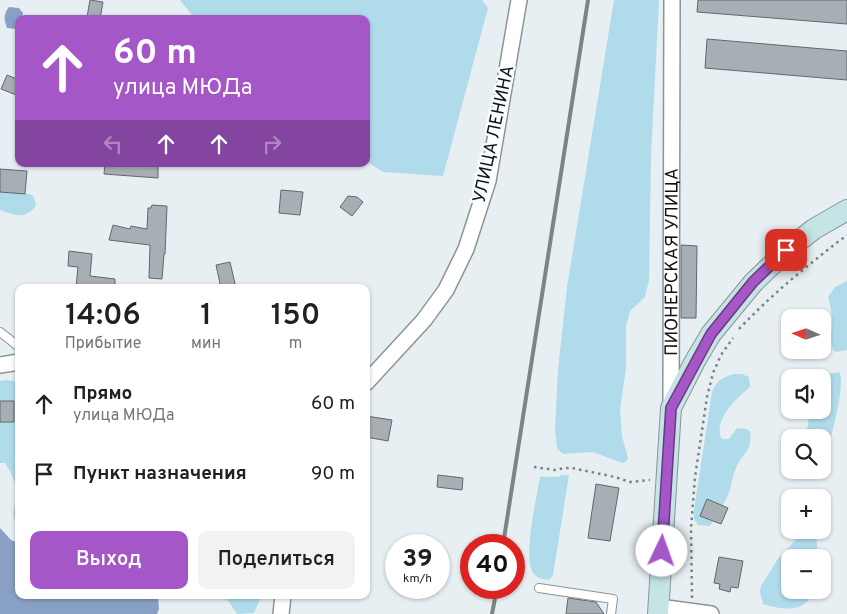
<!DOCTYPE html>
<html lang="ru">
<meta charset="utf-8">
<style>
:root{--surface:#fff;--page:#f2f2f2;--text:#202124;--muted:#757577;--accent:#a557c8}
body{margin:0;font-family:Overpass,sans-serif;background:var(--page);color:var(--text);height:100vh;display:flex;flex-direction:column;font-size:19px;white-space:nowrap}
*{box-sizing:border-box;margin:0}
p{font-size:16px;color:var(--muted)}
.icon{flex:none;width:28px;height:28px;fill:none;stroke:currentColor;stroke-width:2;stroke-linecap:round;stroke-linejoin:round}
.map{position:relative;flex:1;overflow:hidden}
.sheet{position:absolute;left:15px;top:284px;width:355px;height:315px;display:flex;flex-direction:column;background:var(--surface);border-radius:10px;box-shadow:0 1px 4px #0004}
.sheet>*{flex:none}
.banner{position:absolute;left:15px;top:15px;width:355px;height:152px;border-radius:10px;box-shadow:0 1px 4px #0004;background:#a557c8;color:#fff;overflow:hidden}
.needle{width:32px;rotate:273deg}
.fabs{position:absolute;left:781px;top:309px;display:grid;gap:10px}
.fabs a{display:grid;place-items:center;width:50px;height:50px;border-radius:10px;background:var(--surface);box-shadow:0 1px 4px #0004;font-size:25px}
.speed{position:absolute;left:385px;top:534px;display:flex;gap:10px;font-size:25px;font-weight:700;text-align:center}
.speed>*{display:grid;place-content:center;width:65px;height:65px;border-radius:50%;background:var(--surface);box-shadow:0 1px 4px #0004;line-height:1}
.speed small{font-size:12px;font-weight:400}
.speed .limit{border:8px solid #d22;background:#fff;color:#111}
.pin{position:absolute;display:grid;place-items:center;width:42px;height:42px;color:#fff;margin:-21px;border-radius:10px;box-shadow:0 2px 8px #0006}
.me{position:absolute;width:55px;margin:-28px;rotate:3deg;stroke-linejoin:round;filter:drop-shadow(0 0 4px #0008)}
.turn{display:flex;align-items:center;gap:18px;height:105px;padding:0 15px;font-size:22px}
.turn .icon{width:65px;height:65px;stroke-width:2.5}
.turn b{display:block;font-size:35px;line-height:42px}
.lanes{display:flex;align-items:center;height:48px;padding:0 15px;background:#0003;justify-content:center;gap:25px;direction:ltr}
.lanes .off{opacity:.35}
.eta{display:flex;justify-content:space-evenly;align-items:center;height:85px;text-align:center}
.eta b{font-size:30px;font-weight:600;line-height:35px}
.primary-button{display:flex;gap:10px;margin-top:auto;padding:10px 15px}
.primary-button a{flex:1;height:58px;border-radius:10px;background:var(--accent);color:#fff;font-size:20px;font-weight:600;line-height:58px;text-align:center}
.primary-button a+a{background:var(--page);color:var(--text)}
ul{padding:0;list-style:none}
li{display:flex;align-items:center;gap:15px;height:70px;padding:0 15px}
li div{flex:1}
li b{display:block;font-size:19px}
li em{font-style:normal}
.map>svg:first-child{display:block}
</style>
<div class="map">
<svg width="847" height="614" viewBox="0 0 847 614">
<rect width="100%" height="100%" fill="#e7eff3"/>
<path fill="#b0dbeb" d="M 180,0 L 482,0 L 488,8 L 443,176 L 383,172 L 366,161 L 366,19 L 195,19 Z
M 614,0 L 659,0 L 651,156 L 649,280 L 645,297 L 630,311 L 626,326 L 626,369 L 620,409 L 622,436 L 628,458 L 626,462 L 622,463 L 593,452 L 563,454 L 557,448 L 555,430 L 558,370 L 567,287 Z
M 0,190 L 30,194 L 34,197 L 36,206 C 24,220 15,215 0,210 Z
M 847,281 L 847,350 L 835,352 C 828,343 833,331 832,321 C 832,313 830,304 828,297 L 835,287 Z
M 839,372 C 847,382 829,447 823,463 L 822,438 L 801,437 L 808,426 L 809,410 L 822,410 L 823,381 L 827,374 Z
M 733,374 L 742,374 L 749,377 L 750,387 C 737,398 714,418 721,438 L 724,439 L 729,439 L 737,428 L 747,429 L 750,432 C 753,452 742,453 736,468 C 732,476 732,486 728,495 C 723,506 716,516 710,526 L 698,525 L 694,519 L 694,510 L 712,392 C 717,380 722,378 733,374 Z
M 6,380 L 19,382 L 19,527 C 9,515 15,510 16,497 C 17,484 12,473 5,463 L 0,463 L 0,381 Z
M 562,475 L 569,475 L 553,575 L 549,580 C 543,579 539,579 534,574 C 522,561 536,501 539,482 L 540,477 C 547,475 556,479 562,475 Z
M 809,531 L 816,534 L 818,557 L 790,558 L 790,590 L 813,590 C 807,614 783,610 763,604 L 760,592 L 761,586 L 777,560 L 802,533 Z
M 220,595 L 262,595 L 254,613 L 237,614 L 229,602 Z"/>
<path fill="#88a0c4" d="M 9,7 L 19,8 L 23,13 L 22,19 L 19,19 L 19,28 L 16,29 L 7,28 C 4,19 3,15 9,7 Z
M 0,528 L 11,540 L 19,543 L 19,595 L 158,595 L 159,609 L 157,614 L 0,614 Z"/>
<path fill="#a8afb4" stroke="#61676b" d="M 90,0 L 103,2 L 100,19 L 87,17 Z
M 698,0 L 847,0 L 847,24 L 697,12 Z
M 707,39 L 847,51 L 847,80 L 705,68 Z
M 7,75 L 19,80 L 19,96 L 1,89 Z
M 105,164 L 158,164 L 158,178 L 104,174 Z
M 0,169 L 27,171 L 25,194 L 0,192 Z
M 281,190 L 303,192 L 300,215 L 279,213 Z
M 348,196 L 357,197 L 363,202 L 352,216 L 340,207 Z
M 152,205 L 167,206 L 165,254 L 164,254 L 162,279 L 149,278 L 150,245 L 109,240 L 113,225 L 130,229 L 131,226 L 147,229 L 148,208 L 151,208 Z
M 681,245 L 697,246 L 696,318 L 681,318 Z
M 69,251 L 92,254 L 90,276 L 115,279 L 115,288 L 76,288 L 78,267 L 68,266 Z
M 230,262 L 236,288 L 221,288 L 216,265 Z
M 0,401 L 14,401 L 14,422 L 0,422 Z
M 366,416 L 392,420 L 388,441 L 366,437 Z
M 438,475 L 463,478 L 462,490 L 437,487 Z
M 596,484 L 619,488 L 610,541 L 588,538 Z
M 707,499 L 728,508 L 721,524 L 700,516 Z
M 719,557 L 743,561 L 738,588 L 731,587 L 730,592 L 719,589 L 720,584 L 714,583 Z
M 568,598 L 596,602 L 604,614 L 566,614 Z"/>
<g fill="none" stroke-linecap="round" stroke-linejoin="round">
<defs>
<path id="lane" d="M 0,332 L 19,347
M 539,588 L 613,599 L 611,614"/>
<g id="street">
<path d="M 0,365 L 19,362"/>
<path d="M 366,383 L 424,320 L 446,290 L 466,249 L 488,181 L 519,0"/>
<path id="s1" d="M 671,406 L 672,0"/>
<path d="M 659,607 L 711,614"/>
<path d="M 281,614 L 283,595"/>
</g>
<path id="secondary" d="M 658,614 L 671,408 L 695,361 L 711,334 L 753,283 L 786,251 L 814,229 L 847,210"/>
</defs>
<use href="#lane" stroke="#8c9496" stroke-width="10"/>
<use href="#street" stroke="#8c9496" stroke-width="18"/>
<use href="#secondary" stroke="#8c9496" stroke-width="22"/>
<path stroke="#7b8083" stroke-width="2.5" stroke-dasharray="2.5 4" stroke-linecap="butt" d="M 18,19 L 18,30
M 739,329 C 772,294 809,264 847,235
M 534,467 L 555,470 L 564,468 L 572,468 L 615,477 L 630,482 L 650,480
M 692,598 L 691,528 L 695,477 L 707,397 L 713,373 L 721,355 L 733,338"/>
<use href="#lane" stroke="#fff" stroke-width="8"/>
<use href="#street" stroke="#fff" stroke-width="15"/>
<use href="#secondary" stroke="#c5e4e6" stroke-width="20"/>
<path stroke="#7e8386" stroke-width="4" d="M 503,545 L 588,0
M 492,614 L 497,588"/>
</g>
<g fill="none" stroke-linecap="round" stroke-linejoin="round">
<defs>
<path id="route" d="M 662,551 L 671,408 L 711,334 L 753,282 L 786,250"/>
</defs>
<use href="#route" stroke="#6b3982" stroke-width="12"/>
<use href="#route" stroke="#a557c8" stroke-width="9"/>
</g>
<g text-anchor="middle" stroke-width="5" stroke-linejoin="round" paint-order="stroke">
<g font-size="18" fill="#0f1112" stroke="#f6fcff">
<text transform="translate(493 134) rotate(-78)" y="6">УЛИЦА ЛЕНИНА</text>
<text dy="6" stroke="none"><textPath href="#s1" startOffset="144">ПИОНЕРСКАЯ УЛИЦА</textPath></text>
</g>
</g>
</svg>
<div class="fabs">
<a><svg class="needle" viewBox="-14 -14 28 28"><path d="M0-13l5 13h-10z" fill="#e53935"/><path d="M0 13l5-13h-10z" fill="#757577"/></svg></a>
<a><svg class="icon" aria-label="sound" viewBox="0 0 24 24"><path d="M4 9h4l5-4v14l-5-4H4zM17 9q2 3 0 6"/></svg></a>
<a><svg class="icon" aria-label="search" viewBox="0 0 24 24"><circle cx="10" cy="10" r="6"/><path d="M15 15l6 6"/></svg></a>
<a>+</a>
<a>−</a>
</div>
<div class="speed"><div>39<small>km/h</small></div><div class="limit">40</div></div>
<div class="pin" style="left:786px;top:250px;background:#d93025"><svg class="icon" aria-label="arrive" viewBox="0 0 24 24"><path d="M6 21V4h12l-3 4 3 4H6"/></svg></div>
<svg class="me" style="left:662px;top:551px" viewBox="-20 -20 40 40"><circle r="19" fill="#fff"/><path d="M0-13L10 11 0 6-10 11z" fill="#a557c8"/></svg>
<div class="banner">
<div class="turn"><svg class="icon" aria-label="ahead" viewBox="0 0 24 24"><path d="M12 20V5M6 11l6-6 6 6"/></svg><div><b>60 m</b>улица МЮДа</div></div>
<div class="lanes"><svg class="icon off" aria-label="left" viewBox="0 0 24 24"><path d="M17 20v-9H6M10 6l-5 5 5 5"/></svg><svg class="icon" aria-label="ahead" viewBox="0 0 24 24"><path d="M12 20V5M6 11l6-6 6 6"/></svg><svg class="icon" aria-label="ahead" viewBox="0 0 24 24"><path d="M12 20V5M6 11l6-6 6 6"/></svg><svg class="icon off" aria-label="right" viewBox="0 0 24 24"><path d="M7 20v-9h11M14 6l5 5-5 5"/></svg></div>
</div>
<section class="sheet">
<div class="eta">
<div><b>14:06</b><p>Прибытие</p></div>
<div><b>1</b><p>мин</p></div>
<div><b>150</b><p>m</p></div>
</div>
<ul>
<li><svg class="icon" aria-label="ahead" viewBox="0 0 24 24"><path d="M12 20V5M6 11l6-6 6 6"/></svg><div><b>Прямо</b><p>улица МЮДа</p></div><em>60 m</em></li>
<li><svg class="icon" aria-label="arrive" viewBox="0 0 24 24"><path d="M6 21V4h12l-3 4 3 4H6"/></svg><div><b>Пункт назначения</b></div><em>90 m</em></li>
</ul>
<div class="primary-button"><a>Выход</a><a>Поделиться</a></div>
</section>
</div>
